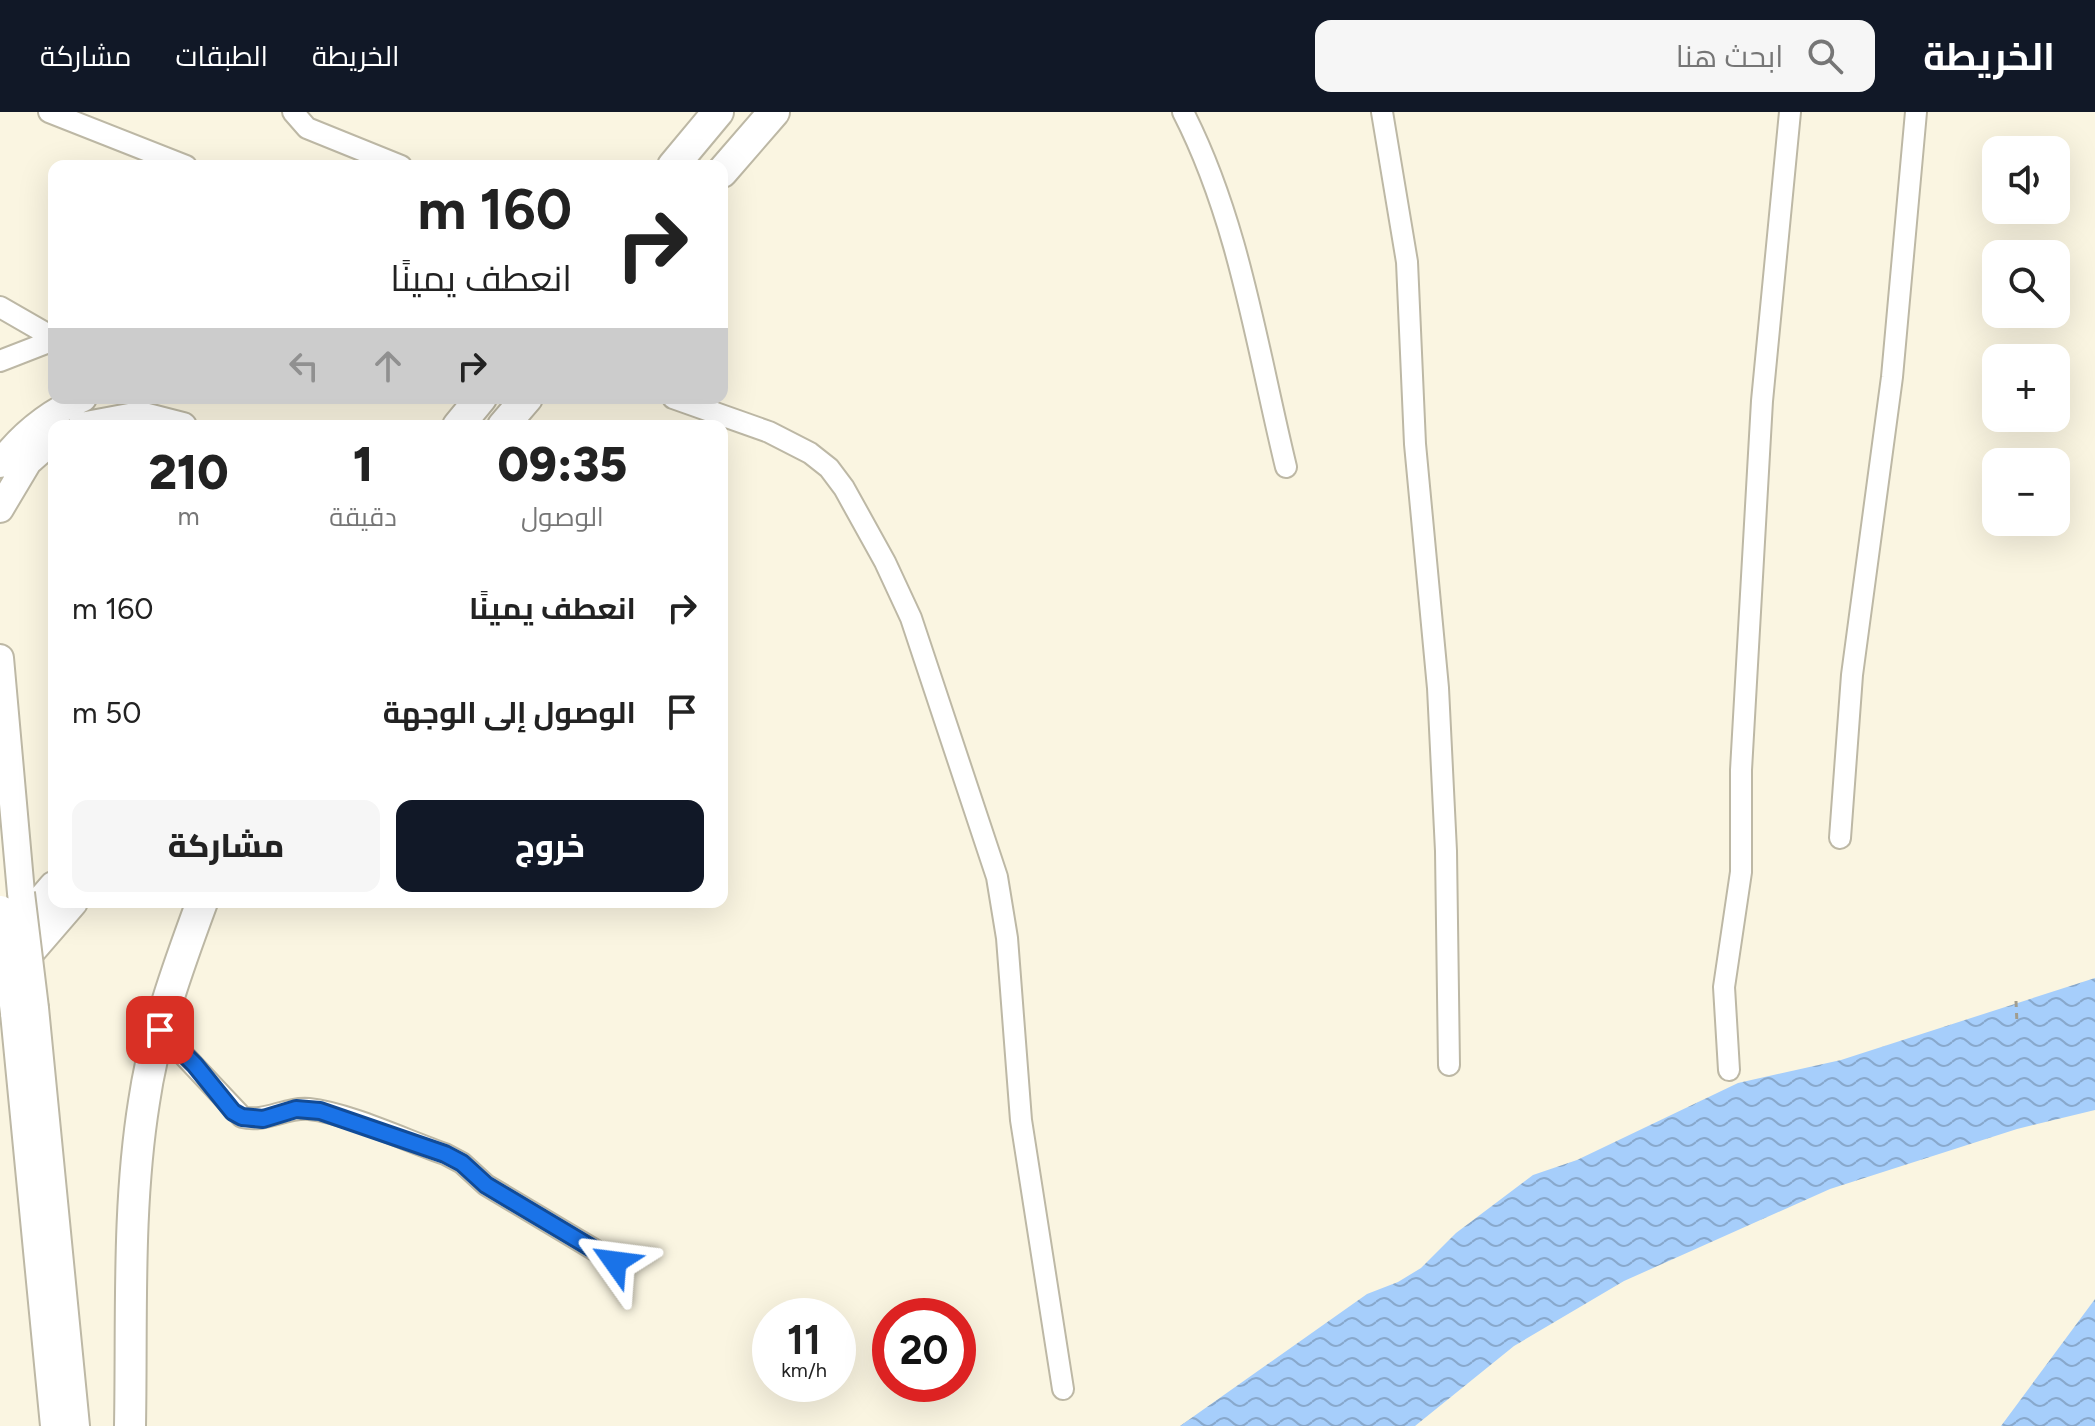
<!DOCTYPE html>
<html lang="ar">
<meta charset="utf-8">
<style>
:root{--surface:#fff;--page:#f6f6f6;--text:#222;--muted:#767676;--accent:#111827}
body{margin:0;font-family:Figtree,Cairo,sans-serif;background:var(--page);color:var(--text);direction:rtl;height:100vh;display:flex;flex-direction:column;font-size:30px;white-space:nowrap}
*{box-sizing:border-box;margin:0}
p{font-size:26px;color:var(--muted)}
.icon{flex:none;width:44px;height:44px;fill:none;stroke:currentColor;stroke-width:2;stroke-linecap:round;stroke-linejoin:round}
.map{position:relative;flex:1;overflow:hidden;direction:ltr}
.details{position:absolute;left:48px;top:308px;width:680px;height:488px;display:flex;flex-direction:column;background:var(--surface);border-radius:16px;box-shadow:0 8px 32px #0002;direction:rtl}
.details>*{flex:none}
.guide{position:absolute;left:48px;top:48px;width:680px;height:244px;border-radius:16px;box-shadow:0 8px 32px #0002;direction:rtl;background:#fff;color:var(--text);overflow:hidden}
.fabs{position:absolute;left:1982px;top:24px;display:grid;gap:16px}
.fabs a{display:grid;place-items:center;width:88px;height:88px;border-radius:16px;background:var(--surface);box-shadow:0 8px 32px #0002;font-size:40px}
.speed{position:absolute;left:752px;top:1186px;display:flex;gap:16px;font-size:40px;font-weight:700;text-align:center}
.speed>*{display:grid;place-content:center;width:104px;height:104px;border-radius:50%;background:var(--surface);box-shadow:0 8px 32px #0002;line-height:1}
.speed small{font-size:20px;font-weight:400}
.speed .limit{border:12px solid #d22;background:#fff;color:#111}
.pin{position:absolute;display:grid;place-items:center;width:68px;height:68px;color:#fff;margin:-34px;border-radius:16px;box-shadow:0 4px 12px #0006}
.me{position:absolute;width:88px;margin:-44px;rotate:301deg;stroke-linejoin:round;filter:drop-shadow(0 0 6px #0008)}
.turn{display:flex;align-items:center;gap:28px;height:168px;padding:0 24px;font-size:36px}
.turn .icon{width:104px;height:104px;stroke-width:2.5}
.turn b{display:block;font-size:56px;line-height:68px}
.lanes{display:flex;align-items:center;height:76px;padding:0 24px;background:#0003;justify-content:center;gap:40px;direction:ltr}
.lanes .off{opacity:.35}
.eta{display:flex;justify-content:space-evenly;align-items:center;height:136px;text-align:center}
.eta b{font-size:48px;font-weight:800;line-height:56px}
.button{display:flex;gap:16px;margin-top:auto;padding:16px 24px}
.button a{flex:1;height:92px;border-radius:16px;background:var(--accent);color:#fff;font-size:32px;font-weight:800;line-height:92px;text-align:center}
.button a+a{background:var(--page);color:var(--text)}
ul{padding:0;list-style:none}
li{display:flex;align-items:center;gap:24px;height:104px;padding:0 24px}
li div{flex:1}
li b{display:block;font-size:30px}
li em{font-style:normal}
header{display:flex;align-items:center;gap:48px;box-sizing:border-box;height:112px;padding:0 40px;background:var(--accent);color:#fff}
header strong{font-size:38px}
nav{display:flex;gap:44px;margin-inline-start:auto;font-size:28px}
.search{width:560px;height:72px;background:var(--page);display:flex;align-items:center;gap:20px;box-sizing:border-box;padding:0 28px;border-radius:16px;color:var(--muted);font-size:30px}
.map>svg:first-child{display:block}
</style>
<header>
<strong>الخريطة</strong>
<div class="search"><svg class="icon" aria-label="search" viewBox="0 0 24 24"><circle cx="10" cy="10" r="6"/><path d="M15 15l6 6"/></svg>ابحث هنا</div>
<nav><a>الخريطة</a><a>الطبقات</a><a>مشاركة</a></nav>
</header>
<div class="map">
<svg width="2095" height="1314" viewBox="0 0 2095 1314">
<defs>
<pattern id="water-waves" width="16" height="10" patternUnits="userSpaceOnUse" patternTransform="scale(2)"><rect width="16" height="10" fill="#a6cefb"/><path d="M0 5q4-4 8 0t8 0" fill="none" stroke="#88a8cc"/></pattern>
</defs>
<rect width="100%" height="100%" fill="#faf5e1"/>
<path fill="url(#water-waves)" d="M 2095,866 L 2095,998 L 2017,1017 L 1830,1077 L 1624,1169 L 1514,1234 L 1415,1314 L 1180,1314 L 1367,1182 L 1398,1170 L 1421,1156 L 1456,1121 L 1533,1063 L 1577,1048 L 1738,971 L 1841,948 Z
M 2095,1187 L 2095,1314 L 2001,1314 Z"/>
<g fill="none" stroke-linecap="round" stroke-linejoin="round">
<defs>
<path id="minor" d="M 49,0 L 186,54
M 293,0 L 307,16 L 401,54
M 1183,0 C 1239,109 1257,236 1286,355
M 1382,0 L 1407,150 L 1415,332 L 1438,576 L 1446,739 L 1449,953
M 0,195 L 54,226
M 0,249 L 54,228
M 673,286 L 769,320 L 810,341 L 829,356 L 844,376 L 885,450 L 911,506 L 997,765 L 1007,826 L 1021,1008 L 1063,1277
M 1840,726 L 1852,563 L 1892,265 L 1916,0
M 160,918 L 242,1005 C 265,1011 285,995 309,997 C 348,1001 407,1029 445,1042 L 462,1051 L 486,1073 L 615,1150
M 1729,958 L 1724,875 L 1741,760 L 1741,658 L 1762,289 L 1790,0"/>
<path id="major" d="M 81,314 L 140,303 L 183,314
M 0,352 C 22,322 49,301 83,286
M 0,397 L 28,350 L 54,327
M 0,546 L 21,781
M 35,896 L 76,1314
M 14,901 L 54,1314"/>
<path id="highway" d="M 673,54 L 718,0
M 722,60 L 774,0
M 458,314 L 481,286
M 503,314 L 527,286
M 11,825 L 54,775
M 15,856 L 72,790
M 130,1314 C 132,1207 127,1096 144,990 C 154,921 178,855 202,790"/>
</defs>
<use href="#minor" stroke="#bdb8a5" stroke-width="24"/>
<use href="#major" stroke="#bdb8a5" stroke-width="30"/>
<use href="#highway" stroke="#bdb8a5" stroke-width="34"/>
<path stroke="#a19d8f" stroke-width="3" stroke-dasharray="6 6" stroke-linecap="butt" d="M 2016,889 L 2017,912"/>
<use href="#minor" stroke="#fff" stroke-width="20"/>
<use href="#major" stroke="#fff" stroke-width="26"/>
<use href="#highway" stroke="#fff" stroke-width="30"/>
<defs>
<path id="major-bridge" d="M 21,781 L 35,896
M 1,797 L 14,901"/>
</defs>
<use href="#major-bridge" stroke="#bdb8a5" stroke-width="30" stroke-linecap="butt"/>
<use href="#major-bridge" stroke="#fff" stroke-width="26"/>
</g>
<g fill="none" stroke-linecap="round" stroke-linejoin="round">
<defs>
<path id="route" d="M 160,918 L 195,953 L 233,1000 L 242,1005 L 263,1007 L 296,997 L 320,999 L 445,1042 L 462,1051 L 486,1073 L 615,1150"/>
</defs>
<use href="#route" stroke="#114b97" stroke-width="20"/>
<use href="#route" stroke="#1a73e8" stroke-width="14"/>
</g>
</svg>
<div class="fabs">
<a><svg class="icon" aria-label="sound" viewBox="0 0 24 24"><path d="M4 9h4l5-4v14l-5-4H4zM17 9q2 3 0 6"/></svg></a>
<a><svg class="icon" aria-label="search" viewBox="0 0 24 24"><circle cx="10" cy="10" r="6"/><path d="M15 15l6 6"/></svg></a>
<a>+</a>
<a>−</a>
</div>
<div class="speed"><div>11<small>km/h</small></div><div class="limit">20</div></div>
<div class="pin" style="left:160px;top:918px;background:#d93025"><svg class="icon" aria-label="arrive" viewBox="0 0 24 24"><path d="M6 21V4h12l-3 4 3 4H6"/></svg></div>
<svg class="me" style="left:615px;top:1150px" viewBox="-20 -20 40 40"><path d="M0-17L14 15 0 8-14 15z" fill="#1a73e8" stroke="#fff" stroke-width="4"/></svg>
<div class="guide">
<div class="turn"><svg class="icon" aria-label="right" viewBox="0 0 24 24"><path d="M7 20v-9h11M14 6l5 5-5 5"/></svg><div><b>160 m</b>انعطف يمينًا</div></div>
<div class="lanes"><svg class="icon off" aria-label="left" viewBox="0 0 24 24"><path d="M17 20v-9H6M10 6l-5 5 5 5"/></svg><svg class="icon off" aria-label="ahead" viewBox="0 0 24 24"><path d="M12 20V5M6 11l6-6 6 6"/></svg><svg class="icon" aria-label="right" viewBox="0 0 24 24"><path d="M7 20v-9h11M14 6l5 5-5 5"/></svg></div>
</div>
<section class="details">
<div class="eta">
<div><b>09:35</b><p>الوصول</p></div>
<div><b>1</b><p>دقيقة</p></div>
<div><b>210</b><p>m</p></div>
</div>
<ul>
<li><svg class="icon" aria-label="right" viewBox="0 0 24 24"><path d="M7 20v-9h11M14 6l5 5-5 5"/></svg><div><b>انعطف يمينًا</b></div><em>160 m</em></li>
<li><svg class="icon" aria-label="arrive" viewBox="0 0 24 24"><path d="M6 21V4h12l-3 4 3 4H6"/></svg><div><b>الوصول إلى الوجهة</b></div><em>50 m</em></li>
</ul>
<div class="button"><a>خروج</a><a>مشاركة</a></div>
</section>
</div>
